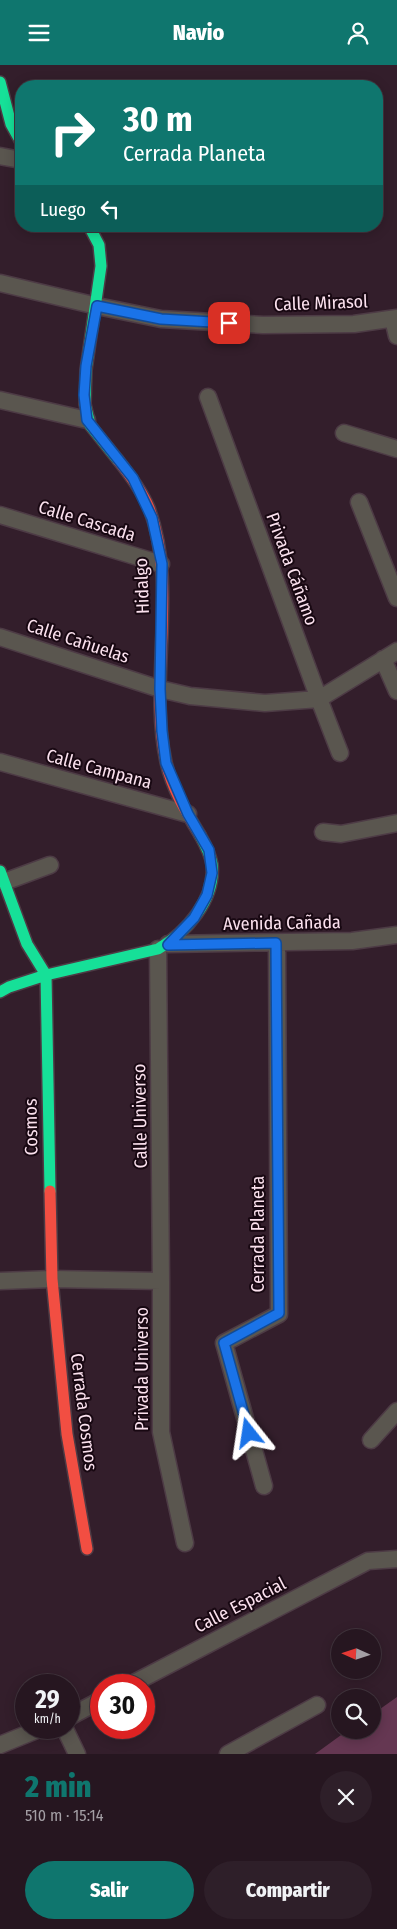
<!DOCTYPE html>
<html lang="es">
<meta charset="utf-8">
<style>
:root{--surface:#261620;--page:#2e1f29;--text:#f1f3f6;--muted:#a49fa5;--line:#42353e;--accent:#0f766e}
body{margin:0;font-family:"Fira Sans Condensed",sans-serif;background:var(--page);color:var(--text);height:100vh;display:flex;flex-direction:column;font-size:19px;white-space:nowrap}
*{box-sizing:border-box;margin:0}
p{font-size:16px;color:var(--muted)}
.icon{flex:none;width:28px;height:28px;fill:none;stroke:currentColor;stroke-width:2;stroke-linecap:round;stroke-linejoin:round}
.map{position:relative;height:1689px;overflow:hidden}
.panel{display:flex;flex-direction:column;background:var(--surface);flex:1}
.panel>*{flex:none}
.guide{position:absolute;left:15px;top:15px;width:368px;height:152px;border-radius:20px;box-shadow:0 2px 12px #0003,0 0 0 1px var(--line);background:#0f766e;color:#fff;overflow:hidden}
.needle{width:32px;rotate:273deg}
.tools{position:absolute;left:331px;top:1564px;display:grid;gap:10px}
.tools a{display:grid;place-items:center;width:50px;height:50px;border-radius:50%;background:var(--surface);box-shadow:0 2px 12px #0003,0 0 0 1px var(--line);font-size:25px}
.speed{position:absolute;left:15px;top:1609px;display:flex;gap:10px;font-size:25px;font-weight:700;text-align:center}
.speed>*{display:grid;place-content:center;width:65px;height:65px;border-radius:50%;background:var(--surface);box-shadow:0 2px 12px #0003,0 0 0 1px var(--line);line-height:1}
.speed small{font-size:12px;font-weight:400}
.speed .limit{border:8px solid #d22;background:#fff;color:#111}
.pin{position:absolute;display:grid;place-items:center;width:42px;height:42px;color:#fff;margin:-21px;border-radius:10px;box-shadow:0 2px 8px #0006}
.me{position:absolute;width:55px;margin:-28px;rotate:345deg;stroke-linejoin:round;filter:drop-shadow(0 0 4px #0008)}
.turn{display:flex;align-items:center;gap:18px;height:105px;padding:0 25px;font-size:22px}
.turn .icon{width:65px;height:65px;stroke-width:2.5}
.turn b{display:block;font-size:35px;line-height:42px}
.then{display:flex;align-items:center;height:48px;padding:0 25px;background:#0003;gap:10px;font-size:19px}
.round{display:grid;place-items:center;flex:none;width:52px;height:52px;border-radius:26px;background:var(--page)}
.headline{display:flex;align-items:center;justify-content:space-between;height:85px;padding:0 25px}
h1{font-size:30px;font-weight:800;line-height:38px;color:var(--accent)}
.primary-button{display:flex;gap:10px;margin-top:auto;padding:10px 25px}
.primary-button a{flex:1;height:58px;border-radius:30px;background:var(--accent);color:#fff;font-size:20px;font-weight:800;line-height:58px;text-align:center}
.primary-button a+a{background:var(--page);color:var(--text)}
header{display:flex;justify-content:space-between;align-items:center;height:65px;padding:0 25px;background:var(--accent);color:#fff;font-size:22px;font-weight:800}
.map>svg:first-child{display:block}
</style>
<header><svg class="icon" aria-label="menu" viewBox="0 0 24 24"><path d="M4 6h16M4 12h16M4 18h16"/></svg>Navio<svg class="icon" aria-label="person" viewBox="0 0 24 24"><circle cx="12" cy="8" r="4"/><path d="M4 21q1-7 8-7t8 7"/></svg></header>
<div class="map">
<svg width="397" height="1689" viewBox="0 0 397 1689">
<rect width="100%" height="100%" fill="#331e2b"/>
<path fill="#653752" d="M 397,1632 L 397,1689 L 315,1689 L 348,1665 L 372,1665 L 373,1649 Z"/>
<g fill="none" stroke-linecap="round" stroke-linejoin="round">
<defs>
<path id="street" d="M 0,91 L 21,95
M 0,218 L 97,241 L 161,254 L 263,260 L 354,259 L 397,253
M 393,254 L 397,271
M 208,332 L 319,634 L 340,688
M 0,335 L 87,355
M 344,368 L 397,384
M 359,437 L 397,533
M 0,450 L 161,499
M 0,572 L 160,624 L 190,631 L 265,638 L 319,634 L 397,586
M 383,594 L 397,626
M 0,697 L 188,749
M 323,767 L 341,769 L 397,758
M 4,817 L 50,800
M 168,879 L 352,876 L 397,870
M 158,884 L 161,1216 L 161,1367 L 185,1478
M 0,1216 L 52,1214 L 161,1216
M 371,1375 L 397,1346
M 264,1421 L 224,1278 L 279,1249 L 277,878
M 130,1620 L 368,1496 L 397,1494
M 69,1652 L 101,1635
M 64,1662 L 77,1689
M 0,1680 L 44,1662
M 228,1689 L 317,1640"/>
<path id="fast" d="M 0,17 L 11,59 L 21,77
M 89,161 L 99,180 L 101,201 L 86,305 L 85,339 L 90,360 L 118,395
M 0,806 L 27,879 L 46,910 L 50,1126
M 0,927 L 9,922 L 46,910 L 158,884 C 186,868 216,834 212,799 C 210,788 205,779 200,770"/>
<path id="jam" d="M 118,395 C 130,410 142,426 149,443 C 179,523 148,615 166,697 C 172,724 186,747 200,770
M 50,1126 L 52,1214 L 67,1369 L 87,1484"/>
</defs>
<use href="#street" stroke="#4d3b45" stroke-width="19"/>
<use href="#fast" stroke="#4d3b45" stroke-width="14"/>
<use href="#jam" stroke="#4d3b45" stroke-width="14"/>
<use href="#street" stroke="#5a564f" stroke-width="16"/>
<use href="#fast" stroke="#16e098" stroke-width="11"/>
<use href="#jam" stroke="#f24e42" stroke-width="11"/>
</g>
<g fill="none" stroke-linecap="round" stroke-linejoin="round">
<defs>
<path id="route" d="M 229,258 L 161,254 L 97,241 L 86,301 L 84,330 L 87,355 L 133,413 L 152,453 L 162,499 L 160,624 L 162,666 L 166,698 L 188,749 L 209,785 L 212,808 L 207,830 L 194,853 L 168,880 L 276,878 L 279,1248 L 224,1278 L 249,1368"/>
</defs>
<use href="#route" stroke="#114b97" stroke-width="12"/>
<use href="#route" stroke="#1a73e8" stroke-width="9"/>
</g>
<g text-anchor="middle" stroke-width="4" stroke-linejoin="round" paint-order="stroke">
<g font-size="18" fill="#fbe1ee" stroke="#180812">
<text transform="translate(321 238) rotate(-2)" y="6">Calle Mirasol</text>
<text transform="translate(87 456) rotate(17)" y="6">Calle Cascada</text>
<text transform="translate(292 504) rotate(70)" y="6">Privada Cáñamo</text>
<text transform="translate(142 521) rotate(-92)" y="6">Hidalgo</text>
<text transform="translate(78 576) rotate(18)" y="6">Calle Cañuelas</text>
<text transform="translate(99 704) rotate(15)" y="6">Calle Campana</text>
<text transform="translate(282 858) rotate(-1)" y="6">Avenida Cañada</text>
<text transform="translate(140 1051) rotate(-91)" y="6">Calle Universo</text>
<text transform="translate(31 1062) rotate(-91)" y="6">Cosmos</text>
<text transform="translate(258 1169) rotate(-90)" y="6">Cerrada Planeta</text>
<text transform="translate(142 1304) rotate(-90)" y="6">Privada Universo</text>
<text transform="translate(84 1347) rotate(83)" y="6">Cerrada Cosmos</text>
<text transform="translate(240 1540) rotate(-27)" y="6">Calle Espacial</text>
</g>
</g>
</svg>
<div class="tools">
<a><svg class="needle" viewBox="-14 -14 28 28"><path d="M0-13l5 13h-10z" fill="#e53935"/><path d="M0 13l5-13h-10z" fill="#a49fa5"/></svg></a>
<a><svg class="icon" aria-label="search" viewBox="0 0 24 24"><circle cx="10" cy="10" r="6"/><path d="M15 15l6 6"/></svg></a>
</div>
<div class="speed"><div>29<small>km/h</small></div><div class="limit">30</div></div>
<div class="pin" style="left:229px;top:258px;background:#d93025"><svg class="icon" aria-label="arrive" viewBox="0 0 24 24"><path d="M6 21V4h12l-3 4 3 4H6"/></svg></div>
<svg class="me" style="left:249px;top:1368px" viewBox="-20 -20 40 40"><path d="M0-17L14 15 0 8-14 15z" fill="#1a73e8" stroke="#fff" stroke-width="4"/></svg>
<div class="guide">
<div class="turn"><svg class="icon" aria-label="right" viewBox="0 0 24 24"><path d="M7 20v-9h11M14 6l5 5-5 5"/></svg><div><b>30 m</b>Cerrada Planeta</div></div>
<div class="then">Luego<svg class="icon" aria-label="left" viewBox="0 0 24 24"><path d="M17 20v-9H6M10 6l-5 5 5 5"/></svg></div>
</div>
</div>
<section class="panel">
<div class="headline"><div><h1>2 min</h1><p>510 m · 15:14</p></div><a class="round"><svg class="icon" aria-label="close" viewBox="0 0 24 24"><path d="M6 6l12 12M18 6L6 18"/></svg></a></div>
<div class="primary-button"><a>Salir</a><a>Compartir</a></div>
</section>
